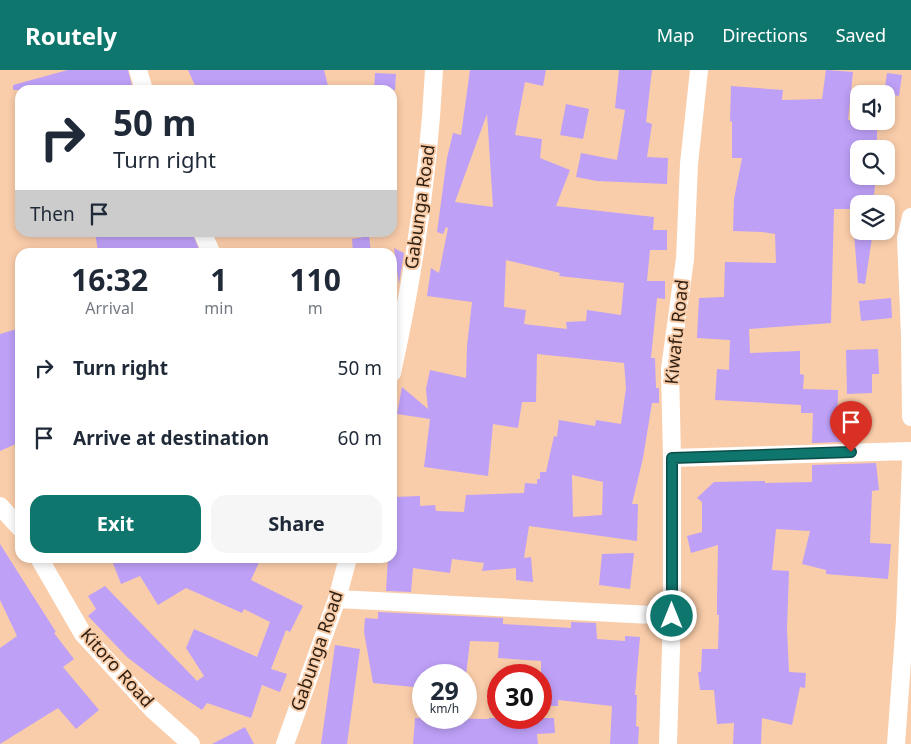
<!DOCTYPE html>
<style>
:root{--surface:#fff;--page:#f6f6f7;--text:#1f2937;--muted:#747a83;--accent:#0f766e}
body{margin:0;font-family:"Noto Sans",sans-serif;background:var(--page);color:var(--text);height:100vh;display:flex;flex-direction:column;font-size:19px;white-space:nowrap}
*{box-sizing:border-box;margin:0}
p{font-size:16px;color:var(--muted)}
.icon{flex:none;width:28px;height:28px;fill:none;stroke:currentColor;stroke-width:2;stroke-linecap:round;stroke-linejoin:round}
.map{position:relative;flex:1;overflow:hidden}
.side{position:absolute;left:15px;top:178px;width:382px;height:315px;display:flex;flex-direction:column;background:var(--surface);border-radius:15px;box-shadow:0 2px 8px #0003}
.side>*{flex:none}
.top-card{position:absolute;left:15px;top:15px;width:382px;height:152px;border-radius:15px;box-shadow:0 2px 8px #0003;background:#fff;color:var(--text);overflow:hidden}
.tools{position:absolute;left:850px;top:15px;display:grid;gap:10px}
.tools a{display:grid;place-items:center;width:45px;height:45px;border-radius:10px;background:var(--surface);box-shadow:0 2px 8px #0003;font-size:25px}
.speed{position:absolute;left:412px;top:594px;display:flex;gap:10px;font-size:25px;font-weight:700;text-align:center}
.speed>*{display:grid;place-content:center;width:65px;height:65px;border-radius:50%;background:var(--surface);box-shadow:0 2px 8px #0003;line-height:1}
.speed small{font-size:12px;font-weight:400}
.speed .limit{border:8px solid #d22;background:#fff;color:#111}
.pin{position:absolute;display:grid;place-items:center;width:42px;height:42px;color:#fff;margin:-51px -21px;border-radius:50% 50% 50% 0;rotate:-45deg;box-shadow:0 0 5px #0007}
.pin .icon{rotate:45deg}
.me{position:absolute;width:55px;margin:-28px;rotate:0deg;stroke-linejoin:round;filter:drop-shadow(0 0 4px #0008)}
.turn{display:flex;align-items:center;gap:18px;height:105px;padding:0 15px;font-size:22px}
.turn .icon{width:65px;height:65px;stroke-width:2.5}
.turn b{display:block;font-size:35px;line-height:42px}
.then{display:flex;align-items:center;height:48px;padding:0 15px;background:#0003;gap:10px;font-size:19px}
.eta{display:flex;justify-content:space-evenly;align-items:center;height:85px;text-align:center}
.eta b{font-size:30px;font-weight:700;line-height:35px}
.cta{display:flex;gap:10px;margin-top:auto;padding:10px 15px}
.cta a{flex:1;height:58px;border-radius:15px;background:var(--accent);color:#fff;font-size:20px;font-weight:700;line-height:58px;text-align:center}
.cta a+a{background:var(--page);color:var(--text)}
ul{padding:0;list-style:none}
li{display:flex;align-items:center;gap:15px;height:70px;padding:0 15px}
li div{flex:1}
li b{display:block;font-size:19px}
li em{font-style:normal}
header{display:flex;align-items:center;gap:30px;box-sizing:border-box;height:70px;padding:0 25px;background:var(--accent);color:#fff}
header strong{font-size:24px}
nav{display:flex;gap:28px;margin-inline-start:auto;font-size:18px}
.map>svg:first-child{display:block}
</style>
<header>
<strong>Routely</strong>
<nav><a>Map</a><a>Directions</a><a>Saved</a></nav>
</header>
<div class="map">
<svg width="911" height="674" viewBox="0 0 911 674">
<rect width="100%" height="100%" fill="#facdaa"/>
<path fill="#bea0f7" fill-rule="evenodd" d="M 68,0 L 128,0 L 133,20 L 13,20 L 13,15 Z
M 188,0 L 324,0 L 329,20 L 197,20 Z
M 470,0 L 546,0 L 543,16 L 525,12 L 515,65 L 542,69 L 540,88 L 570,100 L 556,136 L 654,147 L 653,160 L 667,160 L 667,180 L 650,180 L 647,211 L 665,211 L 665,229 L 657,228 L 651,288 L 655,288 L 656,318 L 659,318 L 659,333 L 652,333 L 643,388 L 632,434 L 638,434 L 637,471 L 529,456 L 524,488 L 531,487 L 533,512 L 516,510 L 516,498 L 482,501 L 484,493 L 452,489 L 450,503 L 413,498 L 411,522 L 386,521 L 388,488 L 392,488 L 393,427 L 420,426 L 420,436 L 435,435 L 436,441 L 464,442 L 466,425 L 524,423 L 525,413 L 537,414 L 537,409 L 540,409 L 540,402 L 546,402 L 554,366 L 557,367 L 559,350 L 595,356 L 596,350 L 621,354 L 626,318 L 624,293 L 537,284 L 536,332 L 522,332 L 518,358 L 493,354 L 488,406 L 424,397 L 430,349 L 397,344 L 402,317 L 428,339 L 426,319 L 430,300 L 466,308 L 467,276 L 472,232 L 427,226 L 431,198 L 439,203 L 448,158 L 446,157 L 443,164 L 437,162 L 447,88 L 453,63 L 461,65 ZM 487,44 L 493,137 L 455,132 ZM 506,190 L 560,203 L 559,206 L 624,213 L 621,245 L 587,240 L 586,251 L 566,252 L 567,259 L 524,254 L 526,240 L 504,237 ZM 572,405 L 603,412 L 602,445 L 573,447 Z
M 619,0 L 652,0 L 646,52 L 652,54 L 647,87 L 668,88 L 667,114 L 597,111 L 576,107 L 581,83 L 617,90 L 625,40 L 615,38 Z
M 826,0 L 853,2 L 848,50 L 877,51 L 877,79 L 859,79 L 859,106 L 876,106 L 873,134 L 859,134 L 859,161 L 873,161 L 865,214 L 858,213 L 852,139 L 834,139 L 831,253 L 749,259 L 750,283 L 800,281 L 800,304 L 804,305 L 803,319 L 838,320 L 837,367 L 843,367 L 843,372 L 812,373 L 813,343 L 801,343 L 801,335 L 715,330 L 717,299 L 729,300 L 730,270 L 697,268 L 699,228 L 724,227 L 725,192 L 776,193 L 775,164 L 762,162 L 733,161 L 734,129 L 742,88 L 732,88 L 732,51 L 730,52 L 731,16 L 783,20 L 782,30 L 822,29 Z
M 375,3 L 396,4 L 395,20 L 374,20 Z
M 887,3 L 902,5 L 899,26 L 884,23 Z
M 566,34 L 589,39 L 583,69 L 560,65 Z
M 95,162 L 192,162 L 200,182 L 98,182 Z
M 369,166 L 371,182 L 353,182 L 352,169 Z
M 394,178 L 404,183 L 399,214 Z
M 891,228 L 892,248 L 861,251 L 859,231 Z
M 20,258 L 20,372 L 0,381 L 0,264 Z
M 878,279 L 879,304 L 872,304 L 872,323 L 847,324 L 846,280 Z
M 876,393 L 879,420 L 872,421 L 870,473 L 891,474 L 888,509 L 826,504 L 826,500 L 802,494 L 810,461 L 776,459 L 772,500 L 789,501 L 787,559 L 789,602 L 806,603 L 805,618 L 800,617 L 792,655 L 762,648 L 761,674 L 733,674 L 734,653 L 717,654 L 714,620 L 700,620 L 698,602 L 701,602 L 702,579 L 718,579 L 719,545 L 717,545 L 717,529 L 718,475 L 691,483 L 687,466 L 702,462 L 702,432 L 697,428 L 714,412 L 765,411 L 765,413 L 812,412 L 812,395 Z
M 0,474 L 56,562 L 54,563 L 74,589 L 63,597 L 99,640 L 76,659 L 58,638 L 0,674 L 0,578 L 17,566 L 0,530 Z
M 634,483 L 630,519 L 599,515 L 602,484 Z
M 111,488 L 261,488 L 251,510 L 303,536 L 290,562 L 286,560 L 271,599 L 287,604 L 280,622 L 262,615 L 251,648 L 207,633 L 202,640 L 157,610 L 127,587 L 88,546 L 96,539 L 88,526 L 105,516 L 197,611 L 204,606 L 186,578 L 194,559 L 257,587 L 270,552 L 244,539 L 242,543 L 186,518 L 158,535 L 140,506 L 121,514 Z
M 378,542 L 503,548 L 503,554 L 571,558 L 571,552 L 596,553 L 597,569 L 625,571 L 625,566 L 640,567 L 635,625 L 637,625 L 636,656 L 639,657 L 638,674 L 610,674 L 612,636 L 558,630 L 558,636 L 541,636 L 541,591 L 498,588 L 499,572 L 470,571 L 466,605 L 424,605 L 424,618 L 373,613 L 364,562 L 365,548 L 378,549 Z
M 335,575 L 360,579 L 347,674 L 321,674 Z
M 415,648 L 489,649 L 489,648 L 554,648 L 555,663 L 537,664 L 538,674 L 413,674 Z
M 245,657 L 254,674 L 212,674 Z"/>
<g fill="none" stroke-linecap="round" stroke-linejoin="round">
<path stroke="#fff" stroke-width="18" d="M 138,0 L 144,20
M 911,147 L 906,168 L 910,266 L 911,347
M 202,162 L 211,182
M 392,303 C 414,203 429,102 434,0
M 672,388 L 911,381
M 0,436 L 20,458
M 39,488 L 83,564 L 152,639 L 191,674
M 337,529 L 672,546
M 285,674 L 337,529 L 348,488
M 668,674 L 672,546 L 672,388 L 670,299 L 685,189 L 689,94 L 699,0
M 896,674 L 905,550 L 911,391"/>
</g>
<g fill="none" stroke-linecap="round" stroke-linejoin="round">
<defs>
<path id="route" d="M 672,546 L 672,388 L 851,382"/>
</defs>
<use href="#route" stroke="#0a4d48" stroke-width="12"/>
<use href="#route" stroke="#0f766e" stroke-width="9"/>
</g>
<g text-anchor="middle" stroke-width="4" stroke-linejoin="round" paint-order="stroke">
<g font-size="18" fill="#312113" stroke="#facdaa">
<text transform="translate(420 137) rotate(-82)" y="6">Gabunga Road</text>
<text transform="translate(677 262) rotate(-84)" y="6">Kiwafu Road</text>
<text transform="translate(317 581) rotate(-71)" y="6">Gabunga Road</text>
<text transform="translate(117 598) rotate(48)" y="6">Kitoro Road</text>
</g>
</g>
</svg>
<div class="tools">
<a><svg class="icon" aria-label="sound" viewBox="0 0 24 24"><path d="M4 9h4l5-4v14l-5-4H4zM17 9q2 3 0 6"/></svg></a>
<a><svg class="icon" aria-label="search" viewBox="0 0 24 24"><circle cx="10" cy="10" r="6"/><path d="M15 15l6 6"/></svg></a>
<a><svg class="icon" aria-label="layers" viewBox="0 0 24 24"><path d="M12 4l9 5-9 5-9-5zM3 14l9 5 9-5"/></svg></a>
</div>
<div class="speed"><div>29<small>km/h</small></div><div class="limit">30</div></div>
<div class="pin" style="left:851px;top:382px;background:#d93025"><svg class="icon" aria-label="arrive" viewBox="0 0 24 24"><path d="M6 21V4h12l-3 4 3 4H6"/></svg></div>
<svg class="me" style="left:672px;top:546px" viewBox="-20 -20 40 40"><circle r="17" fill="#0f766e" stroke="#fff" stroke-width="3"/><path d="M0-11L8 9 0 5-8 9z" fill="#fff"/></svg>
<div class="top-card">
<div class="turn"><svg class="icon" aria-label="right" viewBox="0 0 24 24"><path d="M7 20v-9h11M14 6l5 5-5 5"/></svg><div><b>50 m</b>Turn right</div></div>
<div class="then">Then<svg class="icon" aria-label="arrive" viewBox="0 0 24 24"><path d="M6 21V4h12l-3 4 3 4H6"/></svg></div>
</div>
<section class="side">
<div class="eta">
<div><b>16:32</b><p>Arrival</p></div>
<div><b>1</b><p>min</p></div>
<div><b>110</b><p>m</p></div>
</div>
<ul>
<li><svg class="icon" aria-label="right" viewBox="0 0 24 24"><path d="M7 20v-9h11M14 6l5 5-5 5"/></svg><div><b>Turn right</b></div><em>50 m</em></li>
<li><svg class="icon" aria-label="arrive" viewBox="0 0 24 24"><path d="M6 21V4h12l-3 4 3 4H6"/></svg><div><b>Arrive at destination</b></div><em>60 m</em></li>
</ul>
<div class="cta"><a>Exit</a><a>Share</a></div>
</section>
</div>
